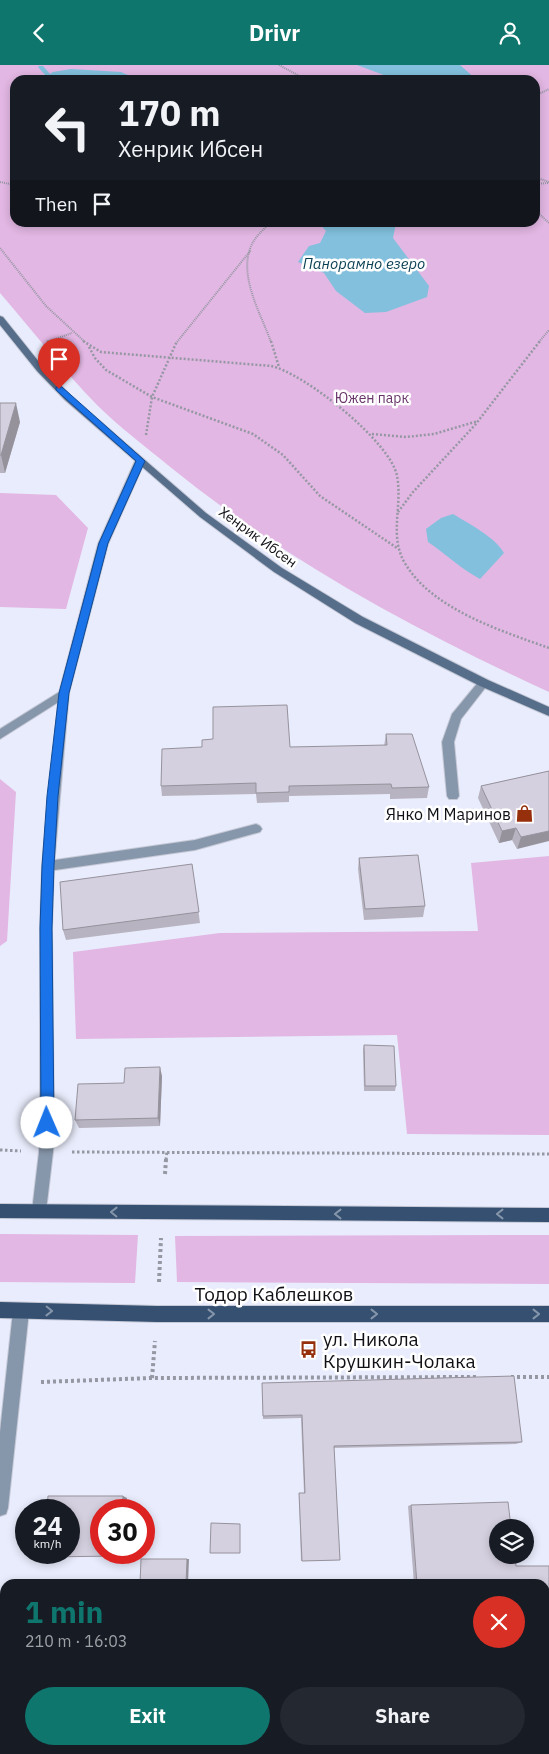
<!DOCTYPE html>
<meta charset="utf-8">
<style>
:root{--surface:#171b24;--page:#242831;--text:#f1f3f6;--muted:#9ea1a6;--accent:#0f766e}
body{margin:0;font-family:"IBM Plex Sans",sans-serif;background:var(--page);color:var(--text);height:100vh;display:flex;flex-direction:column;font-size:19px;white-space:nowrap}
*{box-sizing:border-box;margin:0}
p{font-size:16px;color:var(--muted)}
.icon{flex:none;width:28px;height:28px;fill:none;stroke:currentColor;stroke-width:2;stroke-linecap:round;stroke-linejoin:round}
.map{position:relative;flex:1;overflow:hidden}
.side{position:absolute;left:0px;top:1514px;width:550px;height:176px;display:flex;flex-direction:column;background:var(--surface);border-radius:15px 15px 0 0;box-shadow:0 2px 8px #0003}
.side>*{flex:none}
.banner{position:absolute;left:10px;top:10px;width:530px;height:152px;border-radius:15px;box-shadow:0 2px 8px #0003;background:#171b24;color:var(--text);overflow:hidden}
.tools{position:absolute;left:489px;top:1454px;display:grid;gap:10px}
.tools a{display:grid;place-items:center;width:45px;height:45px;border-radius:50%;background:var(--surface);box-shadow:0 2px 8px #0003;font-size:25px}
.speed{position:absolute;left:15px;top:1434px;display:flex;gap:10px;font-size:25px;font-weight:700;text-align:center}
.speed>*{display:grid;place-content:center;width:65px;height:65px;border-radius:50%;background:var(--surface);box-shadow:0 2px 8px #0003;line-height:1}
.speed small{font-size:12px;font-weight:400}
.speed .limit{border:8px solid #d22;background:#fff;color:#111}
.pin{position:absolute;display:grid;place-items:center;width:42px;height:42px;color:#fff;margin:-51px -21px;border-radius:50% 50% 50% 0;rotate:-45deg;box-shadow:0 0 5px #0007}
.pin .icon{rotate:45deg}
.me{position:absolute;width:55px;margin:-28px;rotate:359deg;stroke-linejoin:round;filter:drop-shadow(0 0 4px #0008)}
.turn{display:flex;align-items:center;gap:18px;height:105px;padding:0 25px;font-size:22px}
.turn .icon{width:65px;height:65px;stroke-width:2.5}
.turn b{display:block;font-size:35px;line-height:42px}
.then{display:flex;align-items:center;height:48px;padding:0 25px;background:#0003;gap:10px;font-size:19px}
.round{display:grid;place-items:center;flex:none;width:52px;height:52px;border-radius:26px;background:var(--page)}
.overview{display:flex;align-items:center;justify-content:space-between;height:85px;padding:0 25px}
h1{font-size:30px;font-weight:800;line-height:38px;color:var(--accent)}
.cta{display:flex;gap:10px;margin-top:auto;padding:10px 25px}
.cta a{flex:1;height:58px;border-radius:30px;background:var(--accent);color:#fff;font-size:20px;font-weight:800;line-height:58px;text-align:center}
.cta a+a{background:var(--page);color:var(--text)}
header{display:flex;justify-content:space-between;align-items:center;height:65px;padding:0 25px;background:var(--accent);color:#fff;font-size:22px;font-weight:800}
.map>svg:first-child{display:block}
</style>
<header><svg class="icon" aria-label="back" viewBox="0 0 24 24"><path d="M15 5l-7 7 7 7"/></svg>Drivr<svg class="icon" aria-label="person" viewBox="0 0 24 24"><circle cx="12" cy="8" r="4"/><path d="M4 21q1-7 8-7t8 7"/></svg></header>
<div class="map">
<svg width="549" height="1689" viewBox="0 0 549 1689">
<rect width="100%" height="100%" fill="#e9ecfc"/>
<path fill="#e2b7e3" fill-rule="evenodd" d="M 0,0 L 549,0 L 549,627 C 414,565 285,495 169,401 C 145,381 119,362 97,340 C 63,305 32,265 0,228 ZM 15,15 L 535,15 L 535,158 L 15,158 Z
M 0,428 L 56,430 L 88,463 L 66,544 L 0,542 Z
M 0,714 L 16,727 L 7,876 L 0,881 Z
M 549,791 L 549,1070 L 407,1069 L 397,970 L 76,974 L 73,887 L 220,868 L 478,866 L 471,798 Z
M 0,1169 L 138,1170 L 135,1218 L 0,1217 Z
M 549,1170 L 549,1219 L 177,1217 L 175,1171 Z"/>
<path fill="#82c0dd" d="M 357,0 L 460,0 L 477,15 L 397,15 Z
M 71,4 L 121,7 L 139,15 L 49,15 L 48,10 L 53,7 Z
M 319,158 L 396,158 L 393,173 L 429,221 L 427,232 L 386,247 L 365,248 L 336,226 L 324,208 L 298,197 L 309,181 L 320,178 L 326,166 Z
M 453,449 C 468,458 496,473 504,488 L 480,514 C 460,503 447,490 428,477 L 426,464 L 441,453 Z"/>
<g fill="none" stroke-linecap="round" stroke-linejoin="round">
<path fill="#82c0dd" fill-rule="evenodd" d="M 39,1 L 43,1 L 51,10 L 50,11 L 46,11 L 38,2 Z"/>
<defs>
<path id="service" d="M 484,614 L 489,618 L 461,654 L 454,677 L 459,731 L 457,734 L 449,734 L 447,731 L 442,677 L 452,649 L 480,615 Z
M 64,624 L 68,625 L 69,628 L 68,631 L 0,674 L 0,664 Z
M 256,759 L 260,761 L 262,764 L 260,767 L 195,785 L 48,806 L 44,805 L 42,801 L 44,797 L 48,796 L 195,775 Z"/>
<path id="minor" d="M 140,393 L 145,396 L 108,479 L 69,628 L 54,801 L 52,863 L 54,1058 L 53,1087 L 46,1146 L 44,1151 L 39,1153 L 34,1151 L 32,1146 L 39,1087 L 40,1058 L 40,863 L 42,801 L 59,628 L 98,479 L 135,396 Z
M 21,1238 L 26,1241 L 29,1246 L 8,1443 L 6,1449 L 0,1451 L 0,1367 L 13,1246 L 16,1241 Z"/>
<path id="secondary" d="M 0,251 L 3,252 L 43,302 L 71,331 L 206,448 L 282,503 L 363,552 L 488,615 L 549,642 L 549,651 L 480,621 L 355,558 L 274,507 L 200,452 L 65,335 L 37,306 L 0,260 Z"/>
<path id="primary" d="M 0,1139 L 549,1143 L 549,1157 L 0,1153 Z
M 0,1237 L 157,1241 L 549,1241 L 549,1257 L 157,1257 L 0,1253 Z"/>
</defs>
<use href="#service" stroke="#c6c9d7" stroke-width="2"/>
<use href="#minor" stroke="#c6c9d7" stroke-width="2"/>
<use href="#secondary" stroke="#c6c9d7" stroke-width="2"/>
<use href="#primary" stroke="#c6c9d7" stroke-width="2"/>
<path stroke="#9597a3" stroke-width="2" stroke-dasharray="1 1" stroke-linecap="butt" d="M 279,0 L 307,15
M 535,31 L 549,24
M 535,112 L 549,117
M 0,117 L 15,120
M 535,119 L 548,118
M 535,145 L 549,158
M 270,158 C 264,164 256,171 252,179 C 237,209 261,249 271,277
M 0,183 L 46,241 L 85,277
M 47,277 L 72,268
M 177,277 L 251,185
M 539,277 L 549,265"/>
<path stroke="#9597a3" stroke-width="2.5" stroke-dasharray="2 2" stroke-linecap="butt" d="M 83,276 L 101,287 L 271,301 C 304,308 391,377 397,411 C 403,441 388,472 406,500 C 434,545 502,566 549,583
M 271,276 L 279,302
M 47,277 L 50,276
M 89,282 L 95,293 L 106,305 L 152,332 L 253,369 L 283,390 L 320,431 L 397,483
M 372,369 L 406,372 L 434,369 L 478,356
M 146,370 L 152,332 L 177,276
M 398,447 L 413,427 L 475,360 L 540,276"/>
<path stroke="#9597a3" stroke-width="3" stroke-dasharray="2.5 2.5" stroke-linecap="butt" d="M 0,1085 L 21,1086
M 72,1087 L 549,1089
M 166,1095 L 167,1086"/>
<path stroke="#9597a3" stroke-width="4" stroke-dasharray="3 3" stroke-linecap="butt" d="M 165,1109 L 166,1094
M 159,1217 L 161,1173
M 511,1312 L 549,1312
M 152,1313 L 155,1276
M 41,1317 L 152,1313 L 477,1312"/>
<use href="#service" fill="#8797ab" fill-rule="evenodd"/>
<use href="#minor" fill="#8797ab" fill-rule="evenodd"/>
<use href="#secondary" fill="#576e8a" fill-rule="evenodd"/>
<use href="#primary" fill="#355071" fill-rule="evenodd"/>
</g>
<path fill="#b7b3c0" d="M 0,338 L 20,357 L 5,408 L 0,408 Z
M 386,669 L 429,722 L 427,733 L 390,734 L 390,729 L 289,731 L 289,737 L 257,738 L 256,729 L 162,731 L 161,721 L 384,681 Z
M 549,706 L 517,784 L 512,775 L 499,778 L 478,733 L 481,721 Z
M 359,793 L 425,841 L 423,852 L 364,855 L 358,804 Z
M 192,799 L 200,858 L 66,875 L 63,865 Z
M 364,980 L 396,1021 L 395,1026 L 364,1026 L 363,985 Z
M 162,1011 L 160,1061 L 79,1063 L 75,1055 L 124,1018 Z
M 262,1318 L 522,1377 L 516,1379 L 334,1383 L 340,1495 L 301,1496 L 299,1429 L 299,1428 L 304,1428 L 301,1353 L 263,1354 Z
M 411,1440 L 516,1501 L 545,1519 L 414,1519 L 408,1441 Z
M 545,1638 L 549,1638 L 549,1689 L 360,1689 L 360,1685 L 545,1685 Z"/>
<path fill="#95929c" d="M 16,338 L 20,357 L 5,408 L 1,390 Z
M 516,763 L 512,775 L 499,778 L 502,766 Z
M 549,766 L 549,776 L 517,784 L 521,772 Z
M 160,1002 L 162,1011 L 160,1061 L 158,1053 Z
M 123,1431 L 127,1433 L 126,1445 L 122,1445 Z
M 119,1488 L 124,1488 L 124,1491 L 119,1491 Z
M 187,1494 L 189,1494 L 188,1519 L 186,1519 Z"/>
<path fill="#d5d0df" stroke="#95929c" d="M 0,338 L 16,338 L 1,390 L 0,390 Z
M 287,640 L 290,682 L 387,680 L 386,669 L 412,669 L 429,722 L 392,723 L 391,719 L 289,721 L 289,727 L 256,728 L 256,718 L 161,721 L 162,684 L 202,682 L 202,675 L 213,674 L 213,642 Z
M 549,706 L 549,766 L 521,772 L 516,763 L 502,766 L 481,721 Z
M 418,790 L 425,841 L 365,844 L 359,793 Z
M 192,799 L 199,847 L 63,865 L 60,817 Z
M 364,980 L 394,981 L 396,1021 L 365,1021 Z
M 160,1002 L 158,1053 L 75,1055 L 78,1019 L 124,1018 L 125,1003 Z
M 514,1311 L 522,1377 L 334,1381 L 340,1495 L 302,1496 L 299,1428 L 305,1428 L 302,1350 L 263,1351 L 262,1318 Z
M 48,1431 L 123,1431 L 122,1445 L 101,1445 L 101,1488 L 119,1488 L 119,1491 L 43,1492 L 43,1488 L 69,1488 L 69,1445 L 47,1445 Z
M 508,1437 L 511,1462 L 498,1462 L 498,1490 L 515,1490 L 516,1501 L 549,1501 L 549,1578 L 545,1578 L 545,1519 L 417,1519 L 411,1440 Z
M 211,1458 L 240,1459 L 240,1488 L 210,1488 Z
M 141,1494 L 187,1494 L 186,1519 L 140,1519 Z
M 545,1642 L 549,1642 L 549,1689 L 362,1689 L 362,1685 L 545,1685 Z
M 200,1685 L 274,1685 L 274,1689 L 200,1689 Z"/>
<defs><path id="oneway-chevron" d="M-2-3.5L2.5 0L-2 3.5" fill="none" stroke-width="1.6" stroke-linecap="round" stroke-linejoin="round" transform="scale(1.25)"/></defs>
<g stroke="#8696aa">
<use href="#oneway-chevron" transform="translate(114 1147) rotate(-179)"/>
<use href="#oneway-chevron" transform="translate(338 1149) rotate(-180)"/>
<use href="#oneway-chevron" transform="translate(500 1149) rotate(-180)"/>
<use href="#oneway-chevron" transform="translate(49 1246) rotate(1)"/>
<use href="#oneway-chevron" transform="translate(211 1249)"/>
<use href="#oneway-chevron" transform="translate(374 1249)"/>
<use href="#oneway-chevron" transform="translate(536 1249)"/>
</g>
<path fill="#1a73e8" stroke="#114b97" d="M 56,322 L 62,322 L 145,396 L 108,478 L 69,628 L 58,731 L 54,801 L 52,863 L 54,1058 L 52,1062 L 47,1064 L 43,1062 L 41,1058 L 40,863 L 42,801 L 47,731 L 59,628 L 99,478 L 136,396 L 56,325 Z"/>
<defs>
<symbol id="shop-bare" viewBox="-9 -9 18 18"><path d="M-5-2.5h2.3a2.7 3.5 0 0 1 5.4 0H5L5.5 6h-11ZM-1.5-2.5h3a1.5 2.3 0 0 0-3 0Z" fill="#962f0c" stroke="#fff" stroke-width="2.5" paint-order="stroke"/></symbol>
<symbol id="bus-bare" viewBox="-9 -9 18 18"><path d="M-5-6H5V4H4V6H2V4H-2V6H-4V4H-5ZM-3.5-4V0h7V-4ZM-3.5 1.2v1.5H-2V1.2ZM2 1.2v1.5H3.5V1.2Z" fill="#962f0c" stroke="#fff" stroke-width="2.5" paint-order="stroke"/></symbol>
</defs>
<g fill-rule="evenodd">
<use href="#shop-bare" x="512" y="736" width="25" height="25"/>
<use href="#bus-bare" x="296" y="1272" width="25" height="25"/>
</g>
<g text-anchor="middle" stroke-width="5" stroke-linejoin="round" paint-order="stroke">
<g font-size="14" fill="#68346a" stroke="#fff">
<text x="372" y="338">Южен парк</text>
</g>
<g font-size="14" fill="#0f1015" stroke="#fff">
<text transform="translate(258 472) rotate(36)" y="5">Хенрик Ибсен</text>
</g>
<g font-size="15" font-style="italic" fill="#093f53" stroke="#fff">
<text x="364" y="204">Панорамно езеро</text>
</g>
<g font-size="16" fill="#0f1015" stroke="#fff" text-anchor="end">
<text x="511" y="755">Янко М Маринов</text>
</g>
<g font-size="19" fill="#0f1015" stroke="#fff">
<text x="274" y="1236">Тодор Каблешков</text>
</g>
<g font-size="19" fill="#0f1015" stroke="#fff" text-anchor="start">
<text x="323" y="1281">ул. Никола<tspan x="323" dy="22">Крушкин-Чолака</tspan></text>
</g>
</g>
</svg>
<div class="tools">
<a><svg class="icon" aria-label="layers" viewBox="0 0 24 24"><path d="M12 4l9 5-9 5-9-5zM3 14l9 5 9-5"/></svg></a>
</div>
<div class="speed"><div>24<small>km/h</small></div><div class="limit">30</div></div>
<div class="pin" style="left:59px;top:324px;background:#d93025"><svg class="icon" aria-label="arrive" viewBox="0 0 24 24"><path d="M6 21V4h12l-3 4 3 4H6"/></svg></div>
<svg class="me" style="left:47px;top:1058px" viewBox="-20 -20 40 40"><circle r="19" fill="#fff"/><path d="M0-13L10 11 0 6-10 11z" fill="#1a73e8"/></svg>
<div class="banner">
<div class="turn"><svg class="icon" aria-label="left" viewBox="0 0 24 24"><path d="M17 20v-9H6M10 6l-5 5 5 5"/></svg><div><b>170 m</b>Хенрик Ибсен</div></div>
<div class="then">Then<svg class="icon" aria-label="arrive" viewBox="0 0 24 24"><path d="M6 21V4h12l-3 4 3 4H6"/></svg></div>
</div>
<section class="side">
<div class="overview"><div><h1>1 min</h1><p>210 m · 16:03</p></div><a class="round" style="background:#d93025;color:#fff"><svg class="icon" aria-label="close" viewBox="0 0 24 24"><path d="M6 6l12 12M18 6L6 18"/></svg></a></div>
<div class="cta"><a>Exit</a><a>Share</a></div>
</section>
</div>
